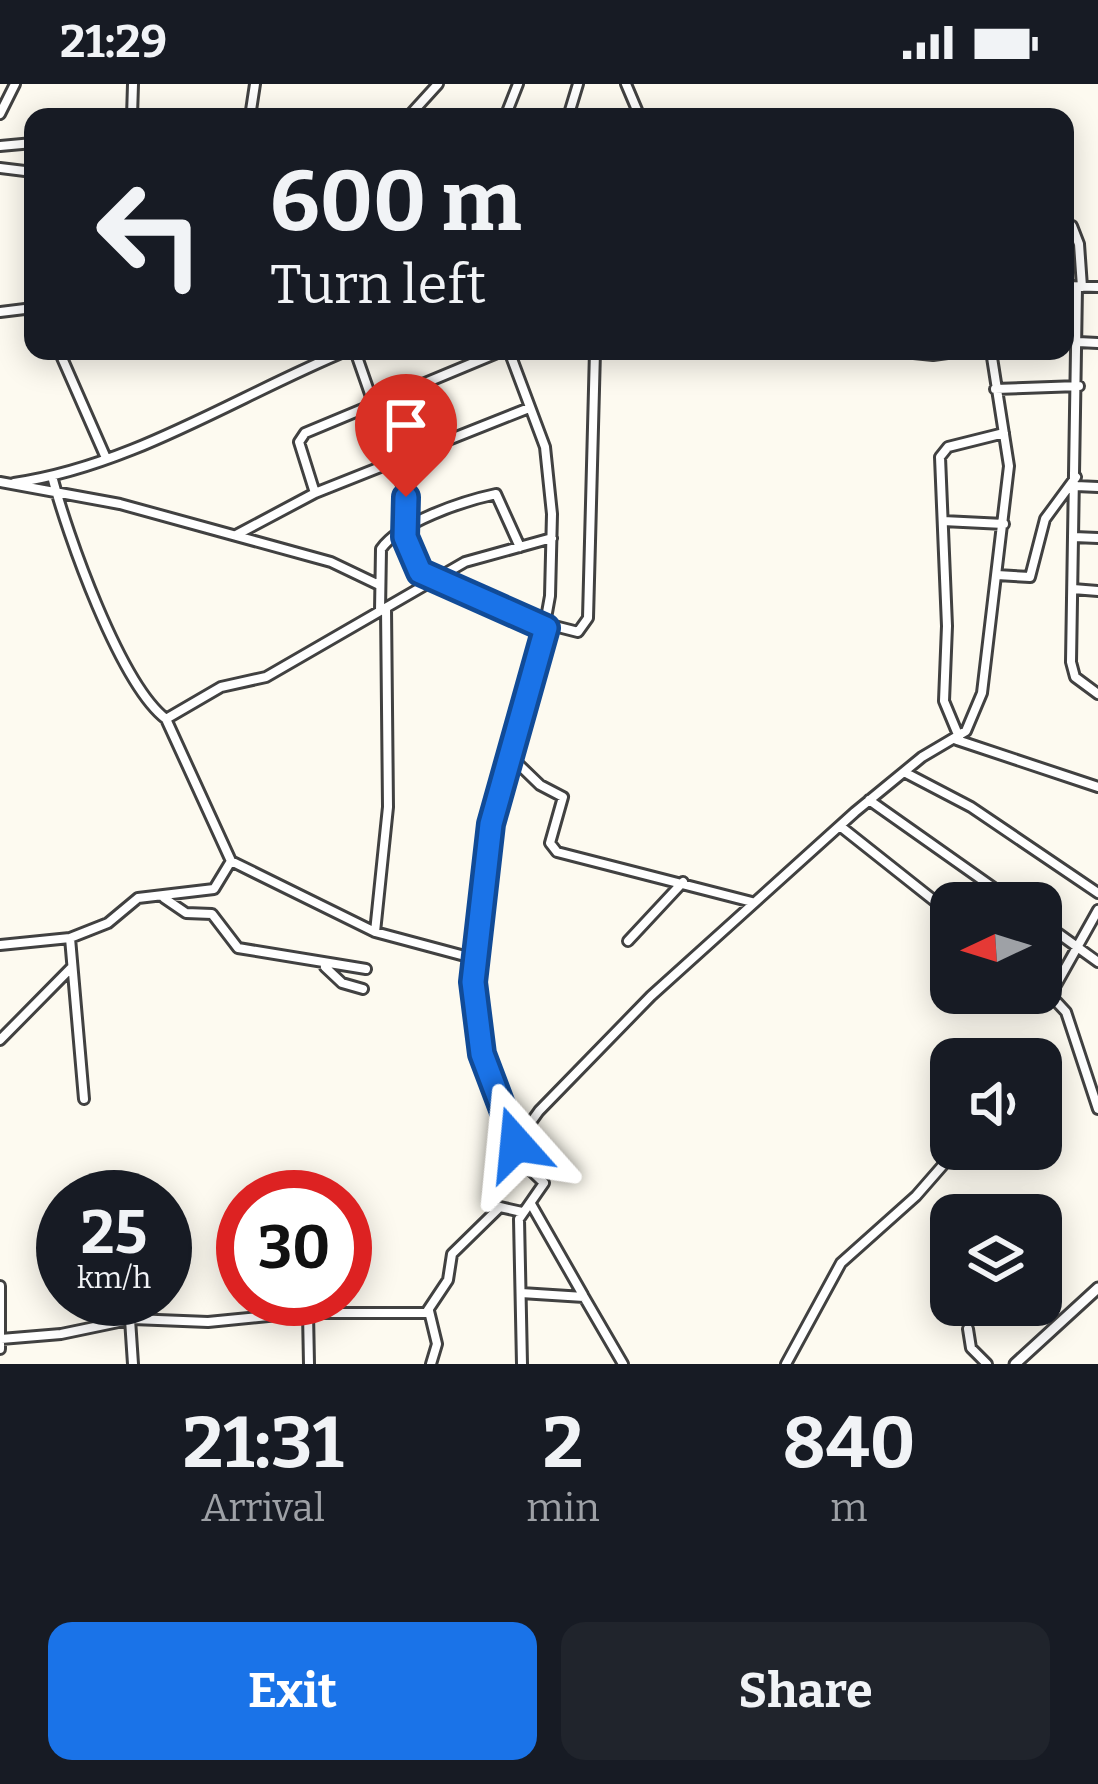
<!DOCTYPE html>
<style>
:root{--surface:#171b24;--page:#20242c;--text:#f1f3f6;--muted:#9ea1a6;--accent:#1a73e8}
body{margin:0;font-family:Bitter,serif;background:var(--page);color:var(--text);height:100vh;display:flex;flex-direction:column;font-size:45px;white-space:nowrap}
*{box-sizing:border-box;margin:0}
p{font-size:39px;color:var(--muted)}
.icon{flex:none;width:66px;height:66px;fill:none;stroke:currentColor;stroke-width:2;stroke-linecap:round;stroke-linejoin:round}
.map{position:relative;height:1280px;overflow:hidden}
.sheet{display:flex;flex-direction:column;background:var(--surface);flex:1}
.sheet>*{flex:none}
.top-card{position:absolute;left:24px;top:24px;width:1050px;height:252px;border-radius:24px;box-shadow:0 6px 30px #0003;background:#171b24;color:var(--text);overflow:hidden}
.needle{width:78px;rotate:266deg}
.tools{position:absolute;left:930px;top:798px;display:grid;gap:24px}
.tools a{display:grid;place-items:center;width:132px;height:132px;border-radius:24px;background:var(--surface);box-shadow:0 6px 30px #0003;font-size:60px}
.speed{position:absolute;left:36px;top:1086px;display:flex;gap:24px;font-size:60px;font-weight:700;text-align:center}
.speed>*{display:grid;place-content:center;width:156px;height:156px;border-radius:50%;background:var(--surface);box-shadow:0 6px 30px #0003;line-height:1}
.speed small{font-size:30px;font-weight:400}
.speed .limit{border:18px solid #d22;background:#fff;color:#111}
.pin{position:absolute;display:grid;place-items:center;width:102px;height:102px;color:#fff;margin:-123px -51px;border-radius:50% 50% 50% 0;rotate:-45deg;box-shadow:0 0 12px #0007}
.pin .icon{rotate:45deg}
.me{position:absolute;width:132px;margin:-66px;rotate:342deg;stroke-linejoin:round;filter:drop-shadow(0 0 9px #0008)}
.turn{display:flex;align-items:center;gap:42px;height:252px;padding:0 48px;font-size:54px}
.turn .icon{width:156px;height:156px;stroke-width:2.5}
.turn b{display:block;font-size:84px;line-height:102px}
.eta{display:flex;justify-content:space-evenly;align-items:center;height:204px;text-align:center}
.eta b{font-size:72px;font-weight:700;line-height:84px}
.cta{display:flex;gap:24px;margin-top:auto;padding:24px 48px}
.cta a{flex:1;height:138px;border-radius:24px;background:var(--accent);color:#fff;font-size:48px;font-weight:700;line-height:138px;text-align:center}
.cta a+a{background:var(--page);color:var(--text)}
.status{display:flex;justify-content:space-between;align-items:center;height:84px;padding:0 60px;background:var(--surface);direction:ltr}
.status svg{height:33px;fill:currentColor}
.map>svg:first-child{display:block}
</style>
<div class="status"><b>21:29</b><svg viewBox="0 0 49 12"><path d="M0 12V9h3v3zM5 12V6h3v6zM10 12V3h3v9zM15 12V0h3v12zM26 1h20v11H26zM47 4h2v5h-2z"/></svg></div>
<div class="map">
<svg width="1098" height="1280" viewBox="0 0 1098 1280">
<rect width="100%" height="100%" fill="#fdfaf0"/>
<g fill="none" stroke-linecap="round" stroke-linejoin="round">
<defs>
<path id="minor" d="M 626,0 L 640,33
M 0,30 L 15,0
M 132,33 L 133,0
M 250,33 L 255,0
M 408,33 L 438,0
M 505,33 L 518,0
M 568,33 L 578,0
M 0,62 L 33,59
M 0,84 L 33,88
M 1072,142 L 1079,160 L 1082,203
M 1065,202 L 1098,203
M 1077,203 L 1071,578 L 1075,593 L 1098,610
M 0,228 L 33,224
M 1078,258 L 1098,259
M 59,267 L 106,374
M 355,267 L 406,413 L 405,453 L 417,484 L 515,532 L 578,548 L 588,534 L 595,267
M 509,267 L 545,363 L 552,430 L 550,512 L 539,573 L 492,740 L 474,922 L 482,970 L 520,1076 L 544,1099 L 519,1135 L 522,1280
M 894,267 L 933,271 L 962,267
M 995,305 L 1079,302
M 52,392 C 67,450 120,600 166,635 L 231,777 L 214,805 L 138,814 L 108,839 L 70,854
M 0,398 L 120,420 L 331,478 L 377,500
M 14,399 C 132,382 237,312 346,267
M 1076,402 L 1098,403
M 315,409 L 299,358 L 305,349 L 502,267
M 943,437 L 1004,440
M 236,451 L 315,409 L 529,324
M 1074,453 L 1098,454
M 997,491 L 1030,493 L 1045,435 L 1076,393
M 1073,505 L 1098,507
M 380,527 L 381,465 C 400,438 463,417 496,410 L 520,463
M 166,635 L 221,603 L 266,593 L 465,478 L 552,454
M 959,653 L 944,617 L 947,542 L 940,373 L 948,363 L 1004,349
M 957,656 L 1098,703
M 511,673 L 540,701 L 563,713 L 550,759 L 557,768 L 752,818
M 904,688 L 971,723 L 1098,809
M 869,716 L 1015,819
M 840,742 L 951,830
M 231,777 L 375,848 L 476,875
M 164,814 L 186,829 L 212,830 L 238,864 L 366,885
M 1041,837 L 1098,878
M 375,848 L 388,723 L 386,524
M 628,857 L 683,798
M 0,861 L 70,854 L 84,1015
M 325,883 L 342,899 L 363,905
M 1041,901 L 1066,928 L 1098,1025
M 1052,908 L 1098,826
M 0,956 L 72,883
M 516,1059 L 539,1027 L 651,912 L 855,728 L 922,673 L 966,647 L 982,609 L 1009,382 L 991,267
M 531,1120 L 583,1211
M 0,1202 L 0,1265
M 521,1209 L 584,1213 L 623,1280
M 429,1227 L 437,1260 L 431,1280
M 308,1229 L 309,1280
M 130,1235 L 133,1280
M 968,1245 L 971,1264 L 987,1280
M 1,1255 L 61,1250 L 133,1235 L 208,1238 L 298,1229 L 426,1229 L 448,1196 L 452,1170 L 500,1123 L 522,1128
M 786,1280 L 841,1179 L 916,1112 L 957,1065"/>
<path id="tertiary" d="M 1015,1280 L 1098,1204"/>
</defs>
<use href="#minor" stroke="#414141" stroke-width="14"/>
<use href="#tertiary" stroke="#414141" stroke-width="15"/>
<use href="#minor" stroke="#fff" stroke-width="8"/>
<use href="#tertiary" stroke="#fff" stroke-width="9"/>
</g>
<g fill="none" stroke-linecap="round" stroke-linejoin="round">
<defs>
<path id="route" d="M 406,413 L 405,453 L 420,488 L 546,544 L 491,740 L 473,898 L 482,970 L 516,1060"/>
</defs>
<use href="#route" stroke="#114b97" stroke-width="30"/>
<use href="#route" stroke="#1a73e8" stroke-width="21"/>
</g>
</svg>
<div class="tools">
<a><svg class="needle" viewBox="-14 -14 28 28"><path d="M0-13l5 13h-10z" fill="#e53935"/><path d="M0 13l5-13h-10z" fill="#9ea1a6"/></svg></a>
<a><svg class="icon" aria-label="sound" viewBox="0 0 24 24"><path d="M4 9h4l5-4v14l-5-4H4zM17 9q2 3 0 6"/></svg></a>
<a><svg class="icon" aria-label="layers" viewBox="0 0 24 24"><path d="M12 4l9 5-9 5-9-5zM3 14l9 5 9-5"/></svg></a>
</div>
<div class="speed"><div>25<small>km/h</small></div><div class="limit">30</div></div>
<div class="pin" style="left:406px;top:413px;background:#d93025"><svg class="icon" aria-label="arrive" viewBox="0 0 24 24"><path d="M6 21V4h12l-3 4 3 4H6"/></svg></div>
<svg class="me" style="left:516px;top:1060px" viewBox="-20 -20 40 40"><path d="M0-17L14 15 0 8-14 15z" fill="#1a73e8" stroke="#fff" stroke-width="4"/></svg>
<div class="top-card">
<div class="turn"><svg class="icon" aria-label="left" viewBox="0 0 24 24"><path d="M17 20v-9H6M10 6l-5 5 5 5"/></svg><div><b>600 m</b>Turn left</div></div>
</div>
</div>
<section class="sheet">
<div class="eta">
<div><b>21:31</b><p>Arrival</p></div>
<div><b>2</b><p>min</p></div>
<div><b>840</b><p>m</p></div>
</div>
<div class="cta"><a>Exit</a><a>Share</a></div>
</section>
